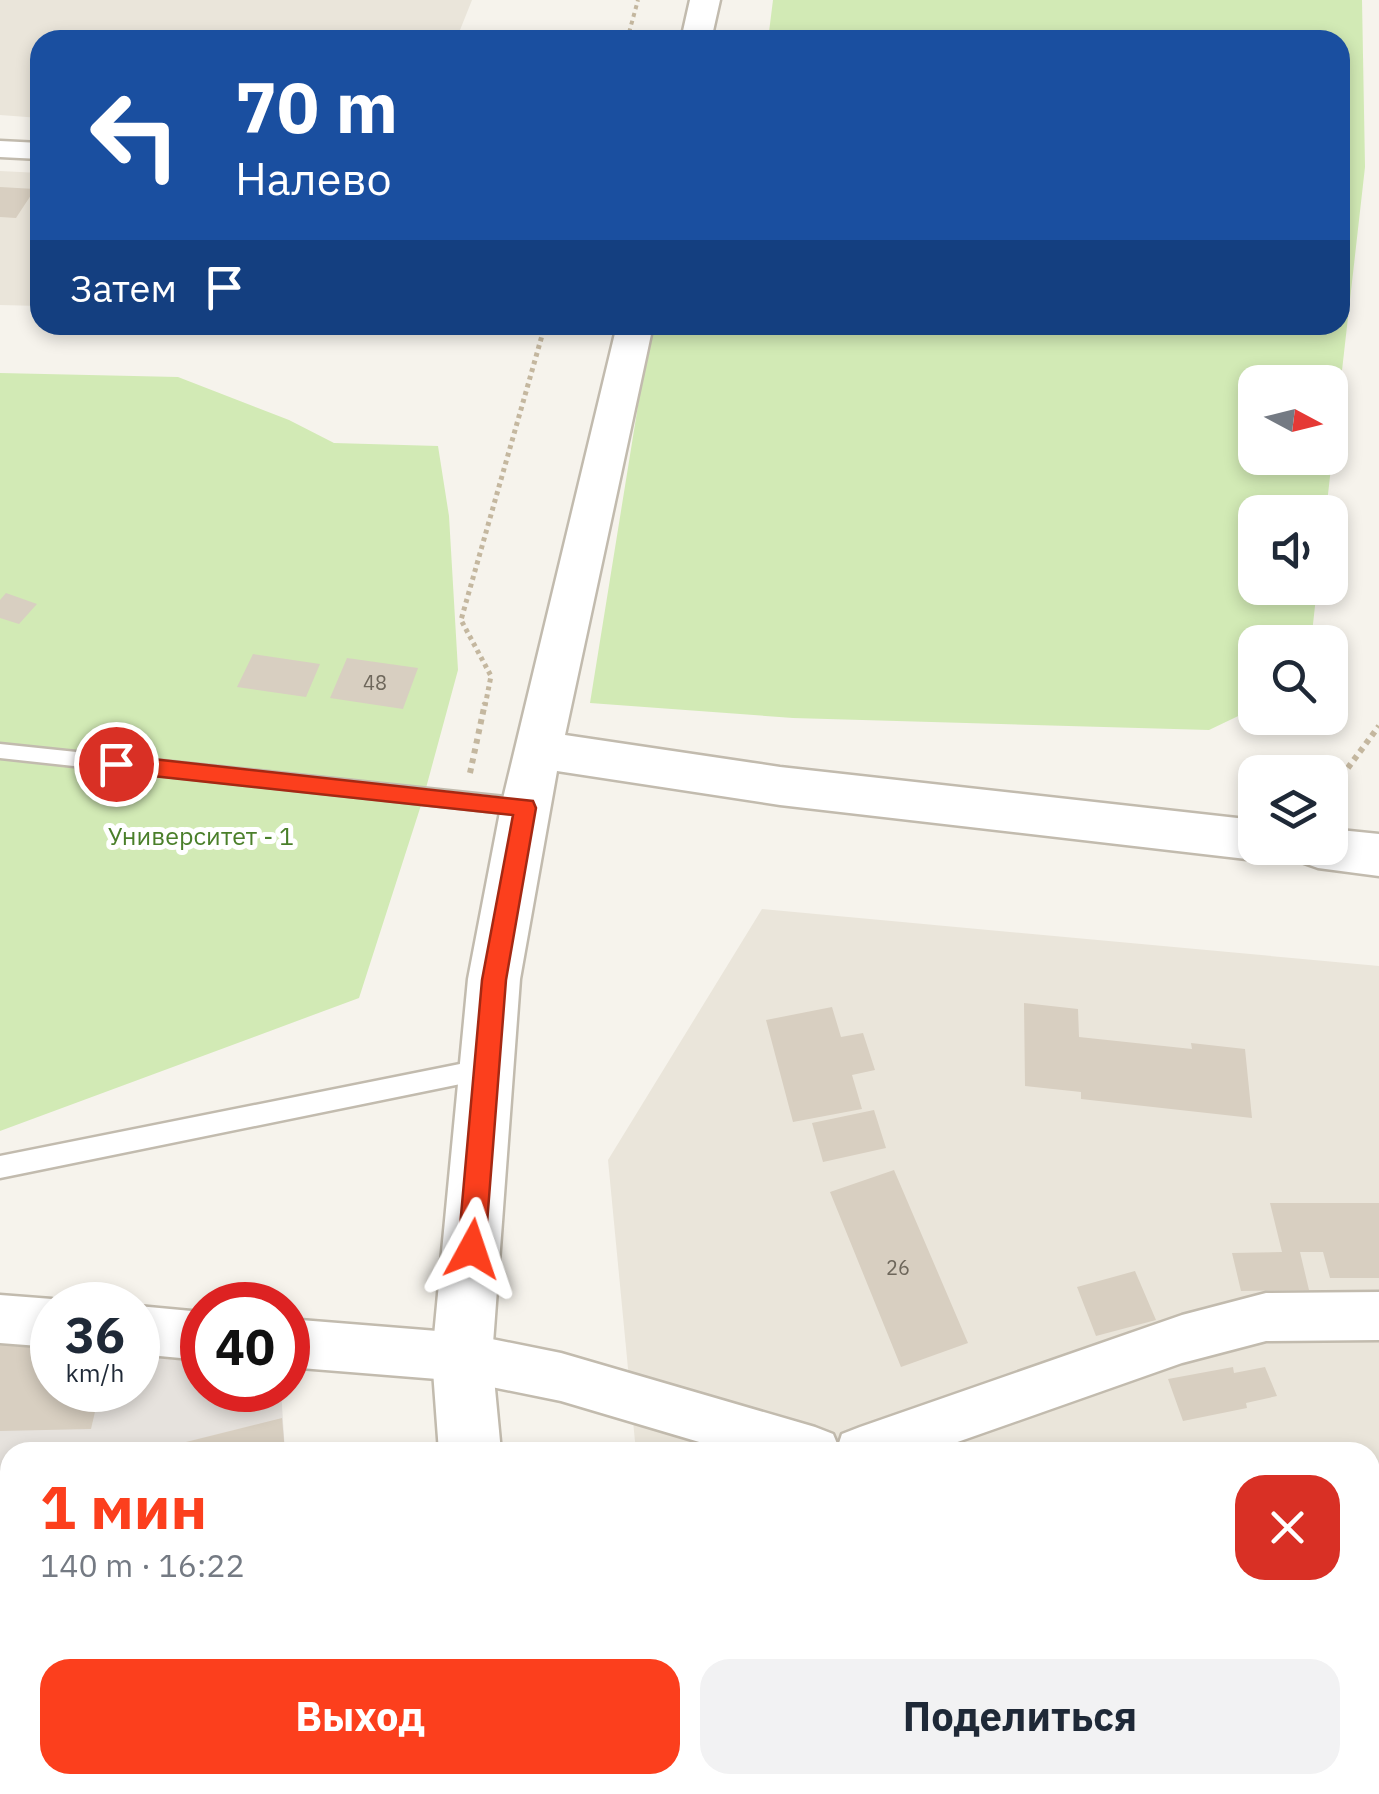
<!DOCTYPE html>
<html lang="ru">
<meta charset="utf-8">
<style>
:root{--surface:#fff;--page:#f2f2f3;--text:#1f2937;--muted:#747a83;--accent:#fc3f1d}
body{margin:0;font-family:"IBM Plex Sans",sans-serif;background:var(--page);color:var(--text);height:100vh;display:flex;flex-direction:column;font-size:38px;white-space:nowrap}
*{box-sizing:border-box;margin:0}
p{font-size:32px;color:var(--muted)}
.icon{flex:none;width:55px;height:55px;fill:none;stroke:currentColor;stroke-width:2;stroke-linecap:round;stroke-linejoin:round}
.map{position:relative;flex:1;overflow:hidden}
.panel{position:absolute;left:0px;top:1442px;width:1380px;height:352px;display:flex;flex-direction:column;background:var(--surface);border-radius:30px 30px 0 0;box-shadow:0 5px 15px #0003}
.panel>*{flex:none}
.top-card{position:absolute;left:30px;top:30px;width:1320px;height:305px;border-radius:30px;box-shadow:0 5px 15px #0003;background:#1a4fa0;color:#fff;overflow:hidden}
.needle{width:65px;rotate:97deg}
.controls{position:absolute;left:1238px;top:365px;display:grid;gap:20px}
.controls a{display:grid;place-items:center;width:110px;height:110px;border-radius:20px;background:var(--surface);box-shadow:0 5px 15px #0003;font-size:50px}
.speed{position:absolute;left:30px;top:1282px;display:flex;gap:20px;font-size:50px;font-weight:700;text-align:center}
.speed>*{display:grid;place-content:center;width:130px;height:130px;border-radius:50%;background:var(--surface);box-shadow:0 5px 15px #0003;line-height:1}
.speed small{font-size:25px;font-weight:400}
.speed .limit{border:15px solid #d22;background:#fff;color:#111}
.pin{position:absolute;display:grid;place-items:center;width:85px;height:85px;color:#fff;margin:-42px;border:5px solid #fff;border-radius:50%;box-shadow:0 2px 10px #0007}
.me{position:absolute;width:110px;margin:-55px;rotate:5deg;stroke-linejoin:round;filter:drop-shadow(0 0 8px #0008)}
.turn{display:flex;align-items:center;gap:35px;height:210px;padding:0 40px;font-size:45px}
.turn .icon{width:130px;height:130px;stroke-width:2.5}
.turn b{display:block;font-size:70px;line-height:85px}
.then{display:flex;align-items:center;height:95px;padding:0 40px;background:#0003;gap:20px;font-size:38px}
.round{display:grid;place-items:center;flex:none;width:105px;height:105px;border-radius:30px;background:var(--page)}
.head{display:flex;align-items:center;justify-content:space-between;height:170px;padding:0 40px}
h1{font-size:60px;font-weight:800;line-height:75px;color:var(--accent)}
.action{display:flex;gap:20px;margin-top:auto;padding:20px 40px}
.action a{flex:1;height:115px;border-radius:30px;background:var(--accent);color:#fff;font-size:40px;font-weight:800;line-height:115px;text-align:center}
.action a+a{background:var(--page);color:var(--text)}
.map>svg:first-child{display:block}
</style>
<div class="map">
<svg width="1379" height="1794" viewBox="0 0 1379 1794">
<rect width="100%" height="100%" fill="#f6f3ec"/>
<path fill="#eae5da" d="M 0,0 L 472,0 L 456,40 L 40,40 L 40,118 L 0,115 Z
M 0,171 L 40,173 L 40,306 L 0,305 Z
M 762,909 L 1379,966 L 1379,1794 L 668,1794 L 667,1785 L 1370,1785 L 1370,1452 L 636,1452 L 608,1160 Z"/>
<path fill="#e6e2dd" d="M 0,1332 L 52,1336 L 52,1390 L 138,1390 L 138,1342 L 202,1347 L 202,1390 L 281,1390 L 285,1452 L 10,1452 L 10,1785 L 309,1785 L 310,1794 L 0,1794 Z"/>
<path fill="#d2eab5" fill-rule="evenodd" d="M 773,0 L 1362,0 L 1365,167 L 1326,512 L 1255,512 L 1255,588 L 1317,588 L 1311,642 L 1255,642 L 1255,708 L 1209,730 L 793,718 L 590,703 L 651,325 L 1340,325 L 1340,40 L 768,40 ZM 1255,382 L 1330,382 L 1330,458 L 1255,458 Z
M 0,373 L 178,377 L 289,420 L 334,443 L 438,446 L 449,516 L 458,670 L 423,799 L 359,998 L 0,1131 Z"/>
<path fill="#d8cfc1" d="M 0,187 L 35,189 L 16,218 L 0,217 Z
M 6,593 L 37,604 L 19,624 L 0,618 L 0,600 Z
M 253,654 L 320,664 L 306,697 L 237,687 Z
M 347,658 L 418,668 L 403,709 L 330,698 Z
M 1024,1003 L 1078,1009 L 1079,1037 L 1192,1049 L 1191,1043 L 1245,1049 L 1252,1118 L 1081,1099 L 1081,1092 L 1025,1086 Z
M 832,1007 L 841,1037 L 863,1033 L 875,1070 L 852,1075 L 862,1109 L 793,1122 L 766,1020 Z
M 874,1110 L 886,1148 L 823,1162 L 812,1123 Z
M 894,1170 L 968,1343 L 901,1367 L 830,1192 Z
M 1270,1203 L 1379,1203 L 1379,1278 L 1330,1278 L 1323,1252 L 1300,1252 L 1309,1290 L 1241,1291 L 1232,1253 L 1282,1252 Z
M 1135,1271 L 1156,1320 L 1096,1336 L 1077,1287 Z
M 52,1333 L 52,1390 L 100,1390 L 91,1429 L 0,1431 L 0,1334 Z
M 1233,1367 L 1234,1373 L 1265,1367 L 1277,1396 L 1246,1403 L 1247,1408 L 1183,1421 L 1168,1379 Z
M 282,1418 L 285,1452 L 170,1452 L 170,1446 Z
M 10,1599 L 10,1785 L 109,1786 L 80,1794 L 0,1794 L 0,1602 Z
M 288,1785 L 298,1785 L 298,1794 L 258,1794 Z
M 791,1785 L 821,1785 L 824,1794 L 771,1794 Z"/>
<g fill="none" stroke-linecap="round" stroke-linejoin="round">
<defs>
<path id="service" d="M 0,744 L 525,799 L 532,801 L 535,807 L 532,813 L 525,815 L 0,758 Z
M 485,1059 L 493,1062 L 496,1069 L 493,1076 L 485,1079 L 0,1178 L 0,1156 Z"/>
<path id="minor" d="M 0,141 L 40,143 L 40,159 L 0,157 Z
M 1379,1292 L 1379,1340 L 1266,1341 L 1182,1363 L 929,1452 L 733,1452 L 561,1401 L 462,1381 L 288,1367 L 288,1319 L 462,1333 L 561,1353 L 815,1427 L 833,1434 L 838,1446 L 842,1434 L 860,1427 L 1182,1315 L 1266,1293 Z
M 0,1295 L 52,1299 L 66,1305 L 52,1305 L 52,1347 L 0,1343 Z
M 138,1306 L 202,1312 L 202,1360 L 138,1354 Z
M 935,1785 L 991,1785 L 994,1794 L 938,1794 Z"/>
<path id="tertiary" d="M 690,0 L 720,0 L 711,40 L 681,40 Z
M 617,325 L 653,325 L 565,735 L 780,767 L 1255,820 L 1255,848 L 1276,848 L 1272,854 L 1255,860 L 780,805 L 557,771 L 520,979 L 492,1357 L 501,1452 L 439,1452 L 432,1357 L 468,979 L 501,807 Z
M 1330,829 L 1379,834 L 1379,876 L 1318,868 L 1301,862 L 1294,848 L 1330,848 Z
M 463,1785 L 533,1785 L 533,1794 L 463,1794 Z"/>
</defs>
<use href="#service" stroke="#c2bbae" stroke-width="5"/>
<use href="#minor" stroke="#c2bbae" stroke-width="5"/>
<use href="#tertiary" stroke="#c2bbae" stroke-width="5"/>
<path stroke="#c4b79f" stroke-width="4" stroke-dasharray="4 4" stroke-linecap="butt" d="M 627,40 L 638,0"/>
<path stroke="#c4b79f" stroke-width="5" stroke-dasharray="4 4" stroke-linecap="butt" d="M 485,706 L 491,676 L 461,620 L 545,325"/>
<path stroke="#c4b79f" stroke-width="6" stroke-dasharray="5 5" stroke-linecap="butt" d="M 470,773 L 485,703
M 1330,792 L 1379,726"/>
<use href="#service" fill="#fff" fill-rule="evenodd"/>
<use href="#minor" fill="#fff" fill-rule="evenodd"/>
<use href="#tertiary" fill="#fff" fill-rule="evenodd"/>
</g>
<path fill="#fc3f1d" stroke="#a42913" stroke-width="2.5" d="M 116,755 L 533,801 L 536,808 L 506,980 L 485,1249 L 481,1258 L 472,1262 L 462,1258 L 458,1249 L 482,980 L 513,815 L 116,772 L 105,764 Z"/>
<g text-anchor="middle" stroke-width="10" stroke-linejoin="round" paint-order="stroke">
<g font-size="20" fill="#6e675b">
<text x="375" y="690">48</text>
<text x="898" y="1275">26</text>
</g>
<g font-size="25" fill="#4a7f2a" stroke="#fff">
<text x="201" y="845">Университет - 1</text>
</g>
</g>
</svg>
<div class="controls">
<a><svg class="needle" viewBox="-14 -14 28 28"><path d="M0-13l5 13h-10z" fill="#e53935"/><path d="M0 13l5-13h-10z" fill="#747a83"/></svg></a>
<a><svg class="icon" aria-label="sound" viewBox="0 0 24 24"><path d="M4 9h4l5-4v14l-5-4H4zM17 9q2 3 0 6"/></svg></a>
<a><svg class="icon" aria-label="search" viewBox="0 0 24 24"><circle cx="10" cy="10" r="6"/><path d="M15 15l6 6"/></svg></a>
<a><svg class="icon" aria-label="layers" viewBox="0 0 24 24"><path d="M12 4l9 5-9 5-9-5zM3 14l9 5 9-5"/></svg></a>
</div>
<div class="speed"><div>36<small>km/h</small></div><div class="limit">40</div></div>
<div class="pin" style="left:116px;top:764px;background:#d93025"><svg class="icon" aria-label="arrive" viewBox="0 0 24 24"><path d="M6 21V4h12l-3 4 3 4H6"/></svg></div>
<svg class="me" style="left:472px;top:1249px" viewBox="-20 -20 40 40"><path d="M0-17L14 15 0 8-14 15z" fill="#fc3f1d" stroke="#fff" stroke-width="4"/></svg>
<div class="top-card">
<div class="turn"><svg class="icon" aria-label="left" viewBox="0 0 24 24"><path d="M17 20v-9H6M10 6l-5 5 5 5"/></svg><div><b>70 m</b>Налево</div></div>
<div class="then">Затем<svg class="icon" aria-label="arrive" viewBox="0 0 24 24"><path d="M6 21V4h12l-3 4 3 4H6"/></svg></div>
</div>
<section class="panel">
<div class="head"><div><h1>1 мин</h1><p>140 m · 16:22</p></div><a class="round" style="background:#d93025;color:#fff"><svg class="icon" aria-label="close" viewBox="0 0 24 24"><path d="M6 6l12 12M18 6L6 18"/></svg></a></div>
<div class="action"><a>Выход</a><a>Поделиться</a></div>
</section>
</div>
